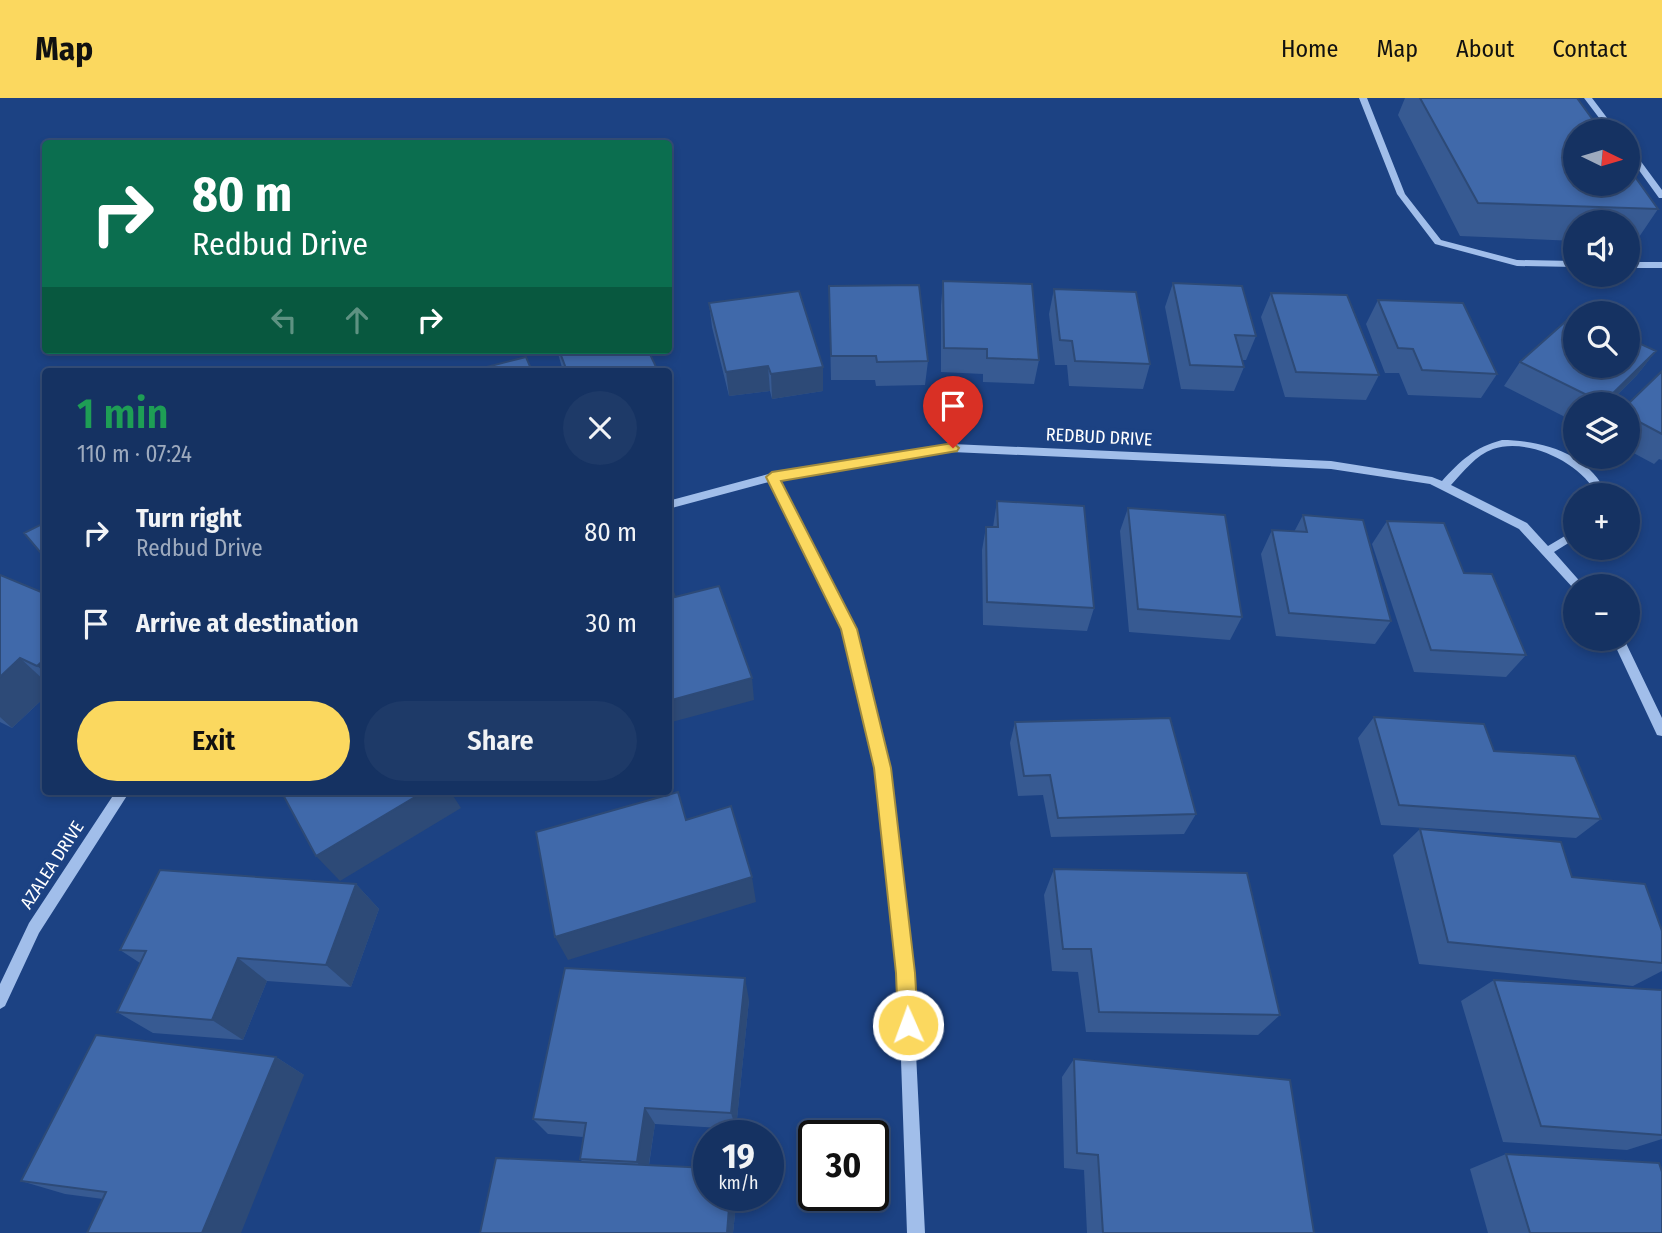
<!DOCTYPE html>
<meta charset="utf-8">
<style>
:root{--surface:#153262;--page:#1e3a68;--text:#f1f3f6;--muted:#9daabe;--line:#344d77;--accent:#fbd85f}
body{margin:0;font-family:"Fira Sans Condensed",sans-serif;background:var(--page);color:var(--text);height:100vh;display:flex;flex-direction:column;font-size:26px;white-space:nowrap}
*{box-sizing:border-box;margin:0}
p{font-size:23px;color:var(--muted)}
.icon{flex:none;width:38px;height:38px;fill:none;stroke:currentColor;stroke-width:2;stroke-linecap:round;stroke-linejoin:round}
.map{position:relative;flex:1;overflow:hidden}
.sheet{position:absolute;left:42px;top:270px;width:630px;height:427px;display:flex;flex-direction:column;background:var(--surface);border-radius:7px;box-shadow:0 4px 10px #0003,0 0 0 2px var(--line)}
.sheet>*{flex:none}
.banner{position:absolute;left:42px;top:42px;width:630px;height:214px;border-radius:7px;box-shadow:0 4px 10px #0003,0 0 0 2px var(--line);background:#0b6e4f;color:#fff;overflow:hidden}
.needle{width:46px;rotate:95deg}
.tools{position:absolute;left:1563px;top:21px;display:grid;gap:14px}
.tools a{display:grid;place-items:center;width:77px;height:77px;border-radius:50%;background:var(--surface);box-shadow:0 4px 10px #0003,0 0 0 2px var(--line);font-size:35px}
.speed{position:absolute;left:693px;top:1022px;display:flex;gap:14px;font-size:35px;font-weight:700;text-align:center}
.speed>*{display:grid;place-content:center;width:91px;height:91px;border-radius:50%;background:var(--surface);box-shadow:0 4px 10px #0003,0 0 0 2px var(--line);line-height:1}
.speed small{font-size:18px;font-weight:400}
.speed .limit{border:4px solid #111;border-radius:10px;background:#fff;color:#111}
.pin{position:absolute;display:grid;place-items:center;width:60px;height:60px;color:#fff;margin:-72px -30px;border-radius:50% 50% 50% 0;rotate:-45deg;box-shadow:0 0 7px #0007}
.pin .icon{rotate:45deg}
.me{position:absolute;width:77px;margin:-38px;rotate:358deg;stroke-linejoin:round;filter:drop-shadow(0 0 5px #0008)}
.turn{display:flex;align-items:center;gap:24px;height:147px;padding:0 35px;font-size:32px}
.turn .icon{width:91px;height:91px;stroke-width:2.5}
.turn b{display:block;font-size:49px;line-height:60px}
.lanes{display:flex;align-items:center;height:66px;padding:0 35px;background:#0003;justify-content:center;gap:35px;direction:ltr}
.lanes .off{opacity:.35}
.round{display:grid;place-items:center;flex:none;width:74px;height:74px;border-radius:37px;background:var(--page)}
.summary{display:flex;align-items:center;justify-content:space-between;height:119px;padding:0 35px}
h1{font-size:42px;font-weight:600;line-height:52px;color:#1e9e55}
.action{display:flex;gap:14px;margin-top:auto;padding:14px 35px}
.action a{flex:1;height:80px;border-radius:42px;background:var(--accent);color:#111;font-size:28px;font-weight:600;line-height:80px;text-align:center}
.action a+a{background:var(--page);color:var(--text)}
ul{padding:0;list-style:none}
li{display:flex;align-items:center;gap:21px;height:91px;padding:0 35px}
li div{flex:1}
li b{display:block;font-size:26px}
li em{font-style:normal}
header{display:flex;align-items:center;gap:42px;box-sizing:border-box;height:98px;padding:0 35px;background:var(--accent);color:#111}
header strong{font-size:33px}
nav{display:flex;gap:38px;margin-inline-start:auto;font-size:24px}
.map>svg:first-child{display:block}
</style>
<header>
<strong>Map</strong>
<nav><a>Home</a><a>Map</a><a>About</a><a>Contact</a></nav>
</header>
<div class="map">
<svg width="1662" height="1135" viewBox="0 0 1662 1135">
<rect width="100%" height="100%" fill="#1c4283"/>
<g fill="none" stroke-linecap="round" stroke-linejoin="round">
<path fill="#a1beea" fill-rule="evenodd" d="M 1359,0 L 1367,0 L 1405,96 L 1441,142 L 1517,162 L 1575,163 L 1575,169 L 1517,168 L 1435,146 L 1397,96 Z
M 1584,0 L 1592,0 L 1617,33 L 1609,33 Z
M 1628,50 L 1631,50 L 1662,92 L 1662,100 L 1659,100 L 1628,57 Z
M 1628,164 L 1662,164 L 1662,170 L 1628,170 Z
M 1502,342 C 1542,342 1591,356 1607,397 L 1597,397 C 1582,365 1528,339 1493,351 C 1476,357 1463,374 1451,387 L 1527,425 L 1548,448 L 1575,432 L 1575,441 L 1554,454 L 1584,488 L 1575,488 L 1574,491 L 1519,431 L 1440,391 L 1430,386 L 1331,371 L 952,354 L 779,382 L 855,531 L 889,670 L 912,875 L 925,1135 L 907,1135 L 898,875 L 875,670 L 843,531 L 769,384 L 668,411 L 668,403 L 772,375 L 952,346 L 1331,363 L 1432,379 L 1442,383 C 1460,363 1475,349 1502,342 Z
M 1612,541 L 1624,541 L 1662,620 L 1662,638 L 1657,637 Z
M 116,693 L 130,693 L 39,835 L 5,908 L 0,911 L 0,886 L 29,825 Z"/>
</g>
<path fill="#375a92" d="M 1405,0 L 1577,0 L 1658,111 L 1635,145 L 1628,145 L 1628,124 L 1575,124 L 1575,143 L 1460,138 L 1398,17 Z
M 943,183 L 1039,262 L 1034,286 L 983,284 L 983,276 L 941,274 L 941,207 Z
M 1173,185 L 1256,238 L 1246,262 L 1242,262 L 1244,269 L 1234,293 L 1181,291 L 1165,209 Z
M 829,188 L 928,263 L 925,287 L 876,288 L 875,282 L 831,282 Z
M 1054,191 L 1150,266 L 1143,291 L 1069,288 L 1067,267 L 1055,267 L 1049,216 Z
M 1271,195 L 1379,277 L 1366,302 L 1285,299 L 1261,219 Z
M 1378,202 L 1497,276 L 1481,300 L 1408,297 L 1399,275 L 1385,275 L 1366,226 Z
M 709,205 L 823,269 L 823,293 L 772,301 L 770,293 L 729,298 L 712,229 Z
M 557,252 L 559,252 L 658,273 L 563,273 Z
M 1656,253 L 1637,277 L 1608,306 L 1575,306 L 1575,324 L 1504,288 L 1520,264 Z
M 1662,273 L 1662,362 L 1659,361 L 1654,366 L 1628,352 L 1628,306 Z
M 997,403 L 1094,510 L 1087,533 L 983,527 L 982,452 L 986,429 L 993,429 Z
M 1128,410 L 1242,519 L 1230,542 L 1129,534 L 1120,433 Z
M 1303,417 L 1391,523 L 1375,546 L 1276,538 L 1261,456 L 1272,432 L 1294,434 Z
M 1387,423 L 1464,475 L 1526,557 L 1506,579 L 1414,574 L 1372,446 Z
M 0,477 L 46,496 L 46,598 L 12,630 L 0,624 Z
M 1374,619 L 1601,721 L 1576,740 L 1381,727 L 1358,640 Z
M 1015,624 L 1196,716 L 1184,736 L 1051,739 L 1043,697 L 1018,698 L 1010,645 Z
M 1420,731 L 1572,779 L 1662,833 L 1662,873 L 1633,888 L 1419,866 L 1393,757 Z
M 1054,771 L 1280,917 L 1258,937 L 1086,934 L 1078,874 L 1052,873 L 1044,797 Z
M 356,786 L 379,811 L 351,889 L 267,883 L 243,942 L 153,935 L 117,914 L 140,865 L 120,852 Z
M 1494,882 L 1662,892 L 1662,1041 L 1627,1052 L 1503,1044 L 1461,903 Z
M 749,902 L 736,1031 L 655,1026 L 649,1067 L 709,1097 L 737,1097 L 733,1135 L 583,1064 L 580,1061 L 583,1039 L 548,1036 L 533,1021 Z
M 276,959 L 304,977 L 103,1101 L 65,1096 L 21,1083 Z
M 1074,961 L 1314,1135 L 1087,1135 L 1084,1072 L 1064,1070 L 1062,979 Z
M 1506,1056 L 1662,1135 L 1488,1135 L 1470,1071 Z"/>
<path fill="#2d4a77" d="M 1656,253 L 1637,277 L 1608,306 L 1602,306 Z
M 768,268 L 770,293 L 729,298 L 726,274 Z
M 823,269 L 823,293 L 772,301 L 771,276 Z
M 20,560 L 46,584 L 46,598 L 12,630 L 0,619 L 0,579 Z
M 46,560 L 46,575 L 37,568 Z
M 752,580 L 754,602 L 668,625 L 668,603 Z
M 425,693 L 450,693 L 461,710 L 340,783 L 316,758 Z
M 752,779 L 756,804 L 568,862 L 555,839 Z
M 356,786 L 379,811 L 351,889 L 326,867 Z
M 238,860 L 267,883 L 243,942 L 212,922 Z
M 745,880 L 749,902 L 736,1031 L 731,1015 Z
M 276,959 L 304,977 L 241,1135 L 202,1135 Z
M 645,1010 L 655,1026 L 647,1078 L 637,1064 Z
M 730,1097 L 737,1097 L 733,1135 L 727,1135 Z"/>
<path fill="#4069aa" stroke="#2d4a77" stroke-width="2" d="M 1420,0 L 1577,0 L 1601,33 L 1575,33 L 1575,86 L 1628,86 L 1628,69 L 1658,111 L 1478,105 Z
M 943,183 L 1032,186 L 1039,262 L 987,260 L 987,251 L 944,250 Z
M 1173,185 L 1242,188 L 1256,238 L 1235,237 L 1244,269 L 1190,267 Z
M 919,187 L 928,263 L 877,264 L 876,258 L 831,258 L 829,188 Z
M 1054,191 L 1136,194 L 1150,266 L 1075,263 L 1072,243 L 1060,242 Z
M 799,193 L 823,269 L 771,276 L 768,268 L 726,274 L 709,205 Z
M 1271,195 L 1347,197 L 1379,277 L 1296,274 Z
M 1378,202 L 1463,205 L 1497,276 L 1422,272 L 1413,251 L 1398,250 Z
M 1574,216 L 1575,216 L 1575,268 L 1628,268 L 1628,240 L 1656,253 L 1603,305 L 1520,264 Z
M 559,252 L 648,252 L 658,273 L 567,273 Z
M 526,259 L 532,273 L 471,273 Z
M 1662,273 L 1662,336 L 1628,318 L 1628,306 Z
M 997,403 L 1084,408 L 1094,510 L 987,504 L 986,429 L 998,429 Z
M 1128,410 L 1225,417 L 1242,519 L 1138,511 Z
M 1303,417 L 1363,422 L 1391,523 L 1289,515 L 1272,432 L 1307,434 Z
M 1387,423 L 1444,425 L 1464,475 L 1492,476 L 1526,557 L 1431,552 Z
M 46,424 L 46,461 L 24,435 Z
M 0,477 L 46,496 L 46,560 L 37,568 L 20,560 L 0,579 Z
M 668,479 L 675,499 L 719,488 L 752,580 L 668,603 Z
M 1374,619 L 1484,626 L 1494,653 L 1575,658 L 1601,721 L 1399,707 Z
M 1170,620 L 1196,716 L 1058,720 L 1050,677 L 1024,678 L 1015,624 Z
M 281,693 L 425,693 L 316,758 Z
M 678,694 L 686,722 L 731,708 L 752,779 L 555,839 L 536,734 Z
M 1420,731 L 1561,744 L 1572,779 L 1645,786 L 1662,833 L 1662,865 L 1448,844 Z
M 1054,771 L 1247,775 L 1280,917 L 1099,914 L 1091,851 L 1063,851 Z
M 160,772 L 356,786 L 326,867 L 238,860 L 212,922 L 117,914 L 146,853 L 120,852 Z
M 565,870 L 745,880 L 731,1015 L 645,1010 L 637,1064 L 580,1061 L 586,1025 L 533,1021 Z
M 1494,882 L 1662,892 L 1662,1037 L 1541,1028 Z
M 96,937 L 276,959 L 202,1135 L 87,1135 L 106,1094 L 21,1083 Z
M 1074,961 L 1290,982 L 1314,1135 L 1103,1135 L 1098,1057 L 1077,1055 Z
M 1506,1056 L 1659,1065 L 1662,1074 L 1662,1135 L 1530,1135 Z
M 496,1060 L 709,1070 L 709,1097 L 730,1097 L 727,1135 L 480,1135 Z"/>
<path fill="#fbd85f" stroke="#a38c3e" stroke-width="2" d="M 953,345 L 959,350 L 957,353 L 781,383 L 857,531 L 891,670 L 915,875 L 918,927 L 915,934 L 908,937 L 900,934 L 898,927 L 896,875 L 874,670 L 841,531 L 766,379 L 772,374 Z"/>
<g text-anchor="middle" stroke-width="7" stroke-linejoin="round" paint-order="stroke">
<g font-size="18" fill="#fff" stroke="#1c4283">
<text transform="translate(1099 339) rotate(3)" y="6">REDBUD DRIVE</text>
<text transform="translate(52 767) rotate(-57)" y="6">AZALEA DRIVE</text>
</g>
</g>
</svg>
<div class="tools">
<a><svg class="needle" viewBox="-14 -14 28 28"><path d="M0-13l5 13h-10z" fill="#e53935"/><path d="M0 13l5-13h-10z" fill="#9daabe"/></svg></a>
<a><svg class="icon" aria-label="sound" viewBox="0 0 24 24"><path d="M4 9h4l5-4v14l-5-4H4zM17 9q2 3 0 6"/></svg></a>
<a><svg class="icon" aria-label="search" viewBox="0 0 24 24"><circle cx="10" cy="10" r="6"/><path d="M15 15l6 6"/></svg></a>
<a><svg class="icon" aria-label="layers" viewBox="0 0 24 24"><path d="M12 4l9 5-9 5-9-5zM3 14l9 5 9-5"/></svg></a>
<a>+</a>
<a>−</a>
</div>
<div class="speed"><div>19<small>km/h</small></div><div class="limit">30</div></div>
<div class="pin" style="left:953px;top:350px;background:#d93025"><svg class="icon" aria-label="arrive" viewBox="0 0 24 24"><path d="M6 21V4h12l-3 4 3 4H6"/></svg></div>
<svg class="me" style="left:908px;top:927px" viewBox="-20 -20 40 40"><circle r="17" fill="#fbd85f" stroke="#fff" stroke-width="3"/><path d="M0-11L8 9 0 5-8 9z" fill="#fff"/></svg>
<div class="banner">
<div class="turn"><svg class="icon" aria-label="right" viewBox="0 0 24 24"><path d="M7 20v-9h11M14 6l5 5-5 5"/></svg><div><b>80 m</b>Redbud Drive</div></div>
<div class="lanes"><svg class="icon off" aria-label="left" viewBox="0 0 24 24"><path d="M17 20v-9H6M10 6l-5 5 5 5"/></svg><svg class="icon off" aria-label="ahead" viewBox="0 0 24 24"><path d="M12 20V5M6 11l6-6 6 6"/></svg><svg class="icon" aria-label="right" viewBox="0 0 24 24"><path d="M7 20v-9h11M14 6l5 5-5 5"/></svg></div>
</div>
<section class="sheet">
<div class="summary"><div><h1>1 min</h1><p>110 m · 07:24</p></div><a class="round"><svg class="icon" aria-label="close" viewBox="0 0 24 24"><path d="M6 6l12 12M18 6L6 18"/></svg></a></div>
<ul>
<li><svg class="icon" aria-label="right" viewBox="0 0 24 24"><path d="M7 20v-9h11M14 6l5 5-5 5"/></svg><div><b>Turn right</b><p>Redbud Drive</p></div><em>80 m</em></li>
<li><svg class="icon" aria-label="arrive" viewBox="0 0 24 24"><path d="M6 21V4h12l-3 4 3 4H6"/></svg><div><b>Arrive at destination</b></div><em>30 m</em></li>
</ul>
<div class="action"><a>Exit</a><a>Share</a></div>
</section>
</div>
